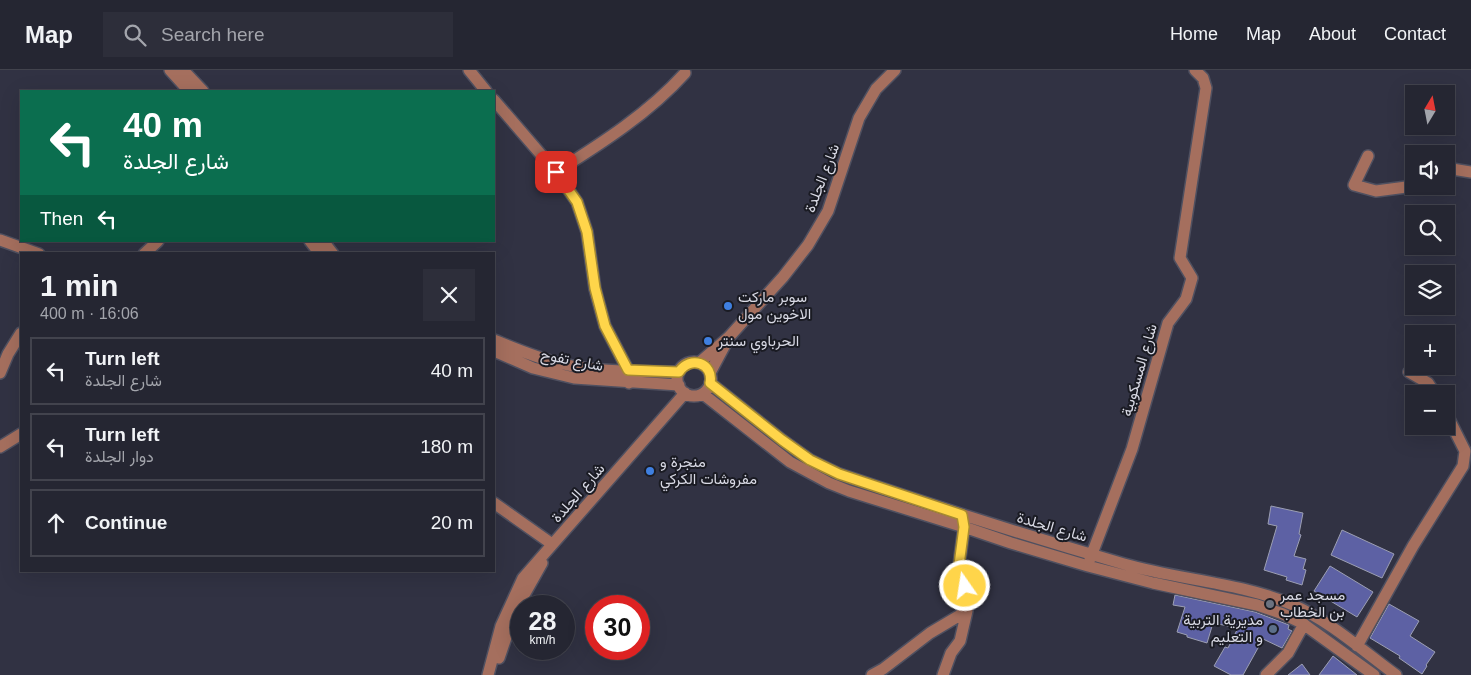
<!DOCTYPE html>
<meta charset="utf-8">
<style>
:root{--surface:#252632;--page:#2d2e3a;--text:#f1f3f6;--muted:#a3a5ac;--line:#42434d}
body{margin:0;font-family:Helvetica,Vazirmatn,sans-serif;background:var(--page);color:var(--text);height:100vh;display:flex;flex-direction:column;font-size:19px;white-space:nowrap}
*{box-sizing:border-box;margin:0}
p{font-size:16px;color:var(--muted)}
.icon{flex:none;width:28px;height:28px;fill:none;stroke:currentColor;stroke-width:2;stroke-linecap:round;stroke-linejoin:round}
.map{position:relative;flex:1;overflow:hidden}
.panel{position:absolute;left:20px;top:182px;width:475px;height:320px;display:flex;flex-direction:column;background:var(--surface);border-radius:0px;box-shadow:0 5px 20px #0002,0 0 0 1px var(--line)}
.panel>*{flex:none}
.guide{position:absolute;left:20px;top:20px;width:475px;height:152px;border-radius:0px;box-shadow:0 5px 20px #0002,0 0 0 1px var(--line);background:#0b6e4f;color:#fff;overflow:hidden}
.needle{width:32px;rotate:10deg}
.fabs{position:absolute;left:1405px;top:15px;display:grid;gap:10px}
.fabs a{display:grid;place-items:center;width:50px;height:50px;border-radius:0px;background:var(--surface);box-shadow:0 5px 20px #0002,0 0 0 1px var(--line);font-size:25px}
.speed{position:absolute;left:510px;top:525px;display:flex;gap:10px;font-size:25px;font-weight:700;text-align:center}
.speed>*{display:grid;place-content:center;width:65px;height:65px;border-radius:50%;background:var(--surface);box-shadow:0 5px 20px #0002,0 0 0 1px var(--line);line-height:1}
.speed small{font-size:12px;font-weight:400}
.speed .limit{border:8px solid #d22;background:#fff;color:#111}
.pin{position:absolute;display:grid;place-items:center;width:42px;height:42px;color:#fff;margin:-21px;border-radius:10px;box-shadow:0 2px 8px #0006}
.me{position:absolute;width:55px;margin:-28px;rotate:347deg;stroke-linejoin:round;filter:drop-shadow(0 0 4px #0008)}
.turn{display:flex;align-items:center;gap:18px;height:105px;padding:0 20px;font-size:22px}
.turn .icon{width:65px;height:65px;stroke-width:2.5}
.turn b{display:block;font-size:35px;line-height:42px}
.then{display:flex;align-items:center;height:48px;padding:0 20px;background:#0003;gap:10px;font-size:19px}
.round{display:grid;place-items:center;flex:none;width:52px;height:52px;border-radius:0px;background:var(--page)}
.overview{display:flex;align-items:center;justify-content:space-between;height:85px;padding:0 20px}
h1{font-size:30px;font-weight:600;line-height:38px}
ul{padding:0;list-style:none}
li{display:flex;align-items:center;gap:15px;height:68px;margin:0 10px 8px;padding:0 10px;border:2px solid var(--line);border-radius:0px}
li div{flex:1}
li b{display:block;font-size:19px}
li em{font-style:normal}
header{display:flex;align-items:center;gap:30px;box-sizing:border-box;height:70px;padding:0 25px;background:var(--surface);border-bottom:1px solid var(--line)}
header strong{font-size:24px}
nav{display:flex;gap:28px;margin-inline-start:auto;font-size:18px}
.search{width:350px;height:45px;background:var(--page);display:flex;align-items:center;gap:12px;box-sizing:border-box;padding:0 18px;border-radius:0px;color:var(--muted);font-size:19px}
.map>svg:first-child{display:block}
</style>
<header>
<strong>Map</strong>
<div class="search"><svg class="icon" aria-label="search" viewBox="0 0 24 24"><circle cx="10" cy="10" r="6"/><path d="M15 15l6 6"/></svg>Search here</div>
<nav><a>Home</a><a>Map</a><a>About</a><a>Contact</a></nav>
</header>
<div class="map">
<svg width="1471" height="605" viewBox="0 0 1471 605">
<rect width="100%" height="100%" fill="#313243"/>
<path fill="#5d61a4" stroke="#9c9fb3" d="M 1271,436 L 1303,443 L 1299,464 L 1301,465 L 1294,486 L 1306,489 L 1303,499 L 1306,500 L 1302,515 L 1286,510 L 1287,507 L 1264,500 L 1277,456 L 1268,454 Z
M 1342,460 L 1394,484 L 1382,508 L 1331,485 Z
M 1330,496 L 1373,522 L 1357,547 L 1314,521 Z
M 1175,525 L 1255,542 L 1289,555 L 1288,559 L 1292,561 L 1282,578 L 1263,569 L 1243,605 L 1231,605 L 1214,596 L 1225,577 L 1228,578 L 1238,558 L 1213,553 L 1207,573 L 1187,567 L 1187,565 L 1177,562 L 1185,537 L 1173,535 Z
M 1389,534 L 1419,551 L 1410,566 L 1435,582 L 1426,595 L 1427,596 L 1422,604 L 1399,588 L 1400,586 L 1370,568 Z
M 1333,586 L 1357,605 L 1319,605 Z
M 1302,594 L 1310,605 L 1288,605 Z"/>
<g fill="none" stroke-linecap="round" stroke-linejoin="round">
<defs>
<path id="minor" d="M 170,0 L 189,21
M 183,0 L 203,21
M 469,0 L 486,21
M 494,30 L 556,102 L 577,132 L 587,162 L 595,219 L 605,256 L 628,300 L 629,313
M 1368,86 L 1354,115 L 1376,121 L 1414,116
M 1446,98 L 1471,102
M 556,102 C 602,73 649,43 685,3
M 0,170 L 39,184
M 310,171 L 320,184
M 323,171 L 333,184
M 144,184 L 158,171
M 494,270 C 516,279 539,289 563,294 C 600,303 641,301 679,302
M 494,281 L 533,298 L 574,308 L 679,315
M677 309a17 17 0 1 1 34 0a17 17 0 1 1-34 0Z
M 699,293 L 729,267 L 783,207 L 808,175 L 828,141 L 859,48 L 876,19 L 895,0
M 1409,302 L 1428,313 L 1435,324
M 0,303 L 8,284 L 21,263
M 710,303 L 726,273
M 710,313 L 782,370 L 810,390 L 839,404 C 933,436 1028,466 1124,494 C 1179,510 1239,512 1293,535 C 1330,551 1363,581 1396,605
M 703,324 L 790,392 L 829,413 L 849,421 L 964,457 L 1011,473 L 1088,496 L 1153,513 L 1257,535 L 1283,544 L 1302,553 L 1374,605
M 0,377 L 21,364
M 494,433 L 552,474
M 1090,489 L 1132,379 L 1168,253 L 1186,229 L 1192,208 L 1180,188 L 1206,18 L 1203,8 L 1195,0
M 1357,576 L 1413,476 L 1463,396 L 1465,381 L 1446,343
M 499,588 L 515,541 L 542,493
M 488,605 L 501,556 L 523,508 L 685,323
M 872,605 L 883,599 L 930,563 L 967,541
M 943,605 L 951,583 L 960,571 L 967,541 L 965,516 L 959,495 L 964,457 L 963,451
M 1266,605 L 1288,583 L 1304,554"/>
</defs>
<use href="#minor" stroke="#4f5060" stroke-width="14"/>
<use href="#minor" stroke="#a56f5e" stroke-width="11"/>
</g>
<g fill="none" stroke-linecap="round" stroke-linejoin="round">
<defs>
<path id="route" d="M 556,102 L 577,132 L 587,162 L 595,218 L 605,256 L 628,300 L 679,302 C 690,285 714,293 710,313 L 782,370 L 810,390 L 839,404 L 962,445 L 964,457 L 959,495 L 965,516"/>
</defs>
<use href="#route" stroke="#a68a30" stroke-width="12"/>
<use href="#route" stroke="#ffd54a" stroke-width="9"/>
</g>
<g fill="#3f7fe0" stroke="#1a1b23" stroke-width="2">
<circle cx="728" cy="236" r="5"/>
<circle cx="708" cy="271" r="5"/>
<circle cx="650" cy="401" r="5"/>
</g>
<circle fill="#6b7280" stroke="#1a1b23" stroke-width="2" cx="1270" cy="534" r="5"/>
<circle fill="#5c6f8a" stroke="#1a1b23" stroke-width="2" cx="1273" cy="559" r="5"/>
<g text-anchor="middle" stroke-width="4" stroke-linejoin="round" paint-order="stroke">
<g font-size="15" fill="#d8d9e4" stroke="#1a1b23">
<text transform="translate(822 108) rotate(-69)" y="5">شارع الجلدة</text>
<text transform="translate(572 290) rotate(11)" y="5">شارع تفوح</text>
<text transform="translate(1139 300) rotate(-74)" y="5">شارع المسكوبية</text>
<text transform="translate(578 423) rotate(-49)" y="5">شارع الجلدة</text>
<text transform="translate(1052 457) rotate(16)" y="5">شارع الجلدة</text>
</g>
<g font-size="15" fill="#d8d9e4" stroke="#1a1b23" text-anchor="start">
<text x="738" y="232">سوبر ماركت<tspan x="738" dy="17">الاخوين مول</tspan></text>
<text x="718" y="276">الحرباوي سنتر</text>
<text x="660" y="397">منجرة و<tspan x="660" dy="17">مفروشات الكركي</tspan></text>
<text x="1280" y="530">مسجد عمر<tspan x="1280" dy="17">بن الخطاب</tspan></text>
<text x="1263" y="555" text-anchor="end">مديرية التربية<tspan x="1263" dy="17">و التعليم</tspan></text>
</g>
</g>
</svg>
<div class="fabs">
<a><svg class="needle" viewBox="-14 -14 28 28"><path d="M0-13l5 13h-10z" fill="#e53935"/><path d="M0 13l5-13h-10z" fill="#a3a5ac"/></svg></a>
<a><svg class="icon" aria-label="sound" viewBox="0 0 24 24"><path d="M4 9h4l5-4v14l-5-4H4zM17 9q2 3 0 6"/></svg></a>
<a><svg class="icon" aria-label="search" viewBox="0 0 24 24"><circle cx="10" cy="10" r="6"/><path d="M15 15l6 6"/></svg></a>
<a><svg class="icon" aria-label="layers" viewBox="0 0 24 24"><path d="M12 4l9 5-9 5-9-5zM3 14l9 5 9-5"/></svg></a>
<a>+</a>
<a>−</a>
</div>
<div class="speed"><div>28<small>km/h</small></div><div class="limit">30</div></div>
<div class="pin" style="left:556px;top:102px;background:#d93025"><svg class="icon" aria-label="arrive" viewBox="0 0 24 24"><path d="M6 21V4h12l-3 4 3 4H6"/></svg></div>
<svg class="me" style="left:965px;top:516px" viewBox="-20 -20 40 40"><circle r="17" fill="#ffd54a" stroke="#fff" stroke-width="3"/><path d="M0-11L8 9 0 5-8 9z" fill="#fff"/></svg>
<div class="guide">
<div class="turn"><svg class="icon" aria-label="left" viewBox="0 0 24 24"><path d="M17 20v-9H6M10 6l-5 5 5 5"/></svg><div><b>40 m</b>شارع الجلدة</div></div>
<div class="then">Then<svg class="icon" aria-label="left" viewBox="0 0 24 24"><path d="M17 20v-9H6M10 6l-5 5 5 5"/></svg></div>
</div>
<section class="panel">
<div class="overview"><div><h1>1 min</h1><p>400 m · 16:06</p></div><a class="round"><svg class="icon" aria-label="close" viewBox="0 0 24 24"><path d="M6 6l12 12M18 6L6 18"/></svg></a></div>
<ul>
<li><svg class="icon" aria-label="left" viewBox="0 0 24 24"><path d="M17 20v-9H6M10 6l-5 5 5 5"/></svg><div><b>Turn left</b><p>شارع الجلدة</p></div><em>40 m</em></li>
<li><svg class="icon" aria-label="left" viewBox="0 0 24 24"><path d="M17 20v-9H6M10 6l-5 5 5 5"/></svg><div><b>Turn left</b><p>دوار الجلدة</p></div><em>180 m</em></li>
<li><svg class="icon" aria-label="ahead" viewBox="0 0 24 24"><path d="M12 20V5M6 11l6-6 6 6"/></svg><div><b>Continue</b></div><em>20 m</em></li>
</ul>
</section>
</div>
